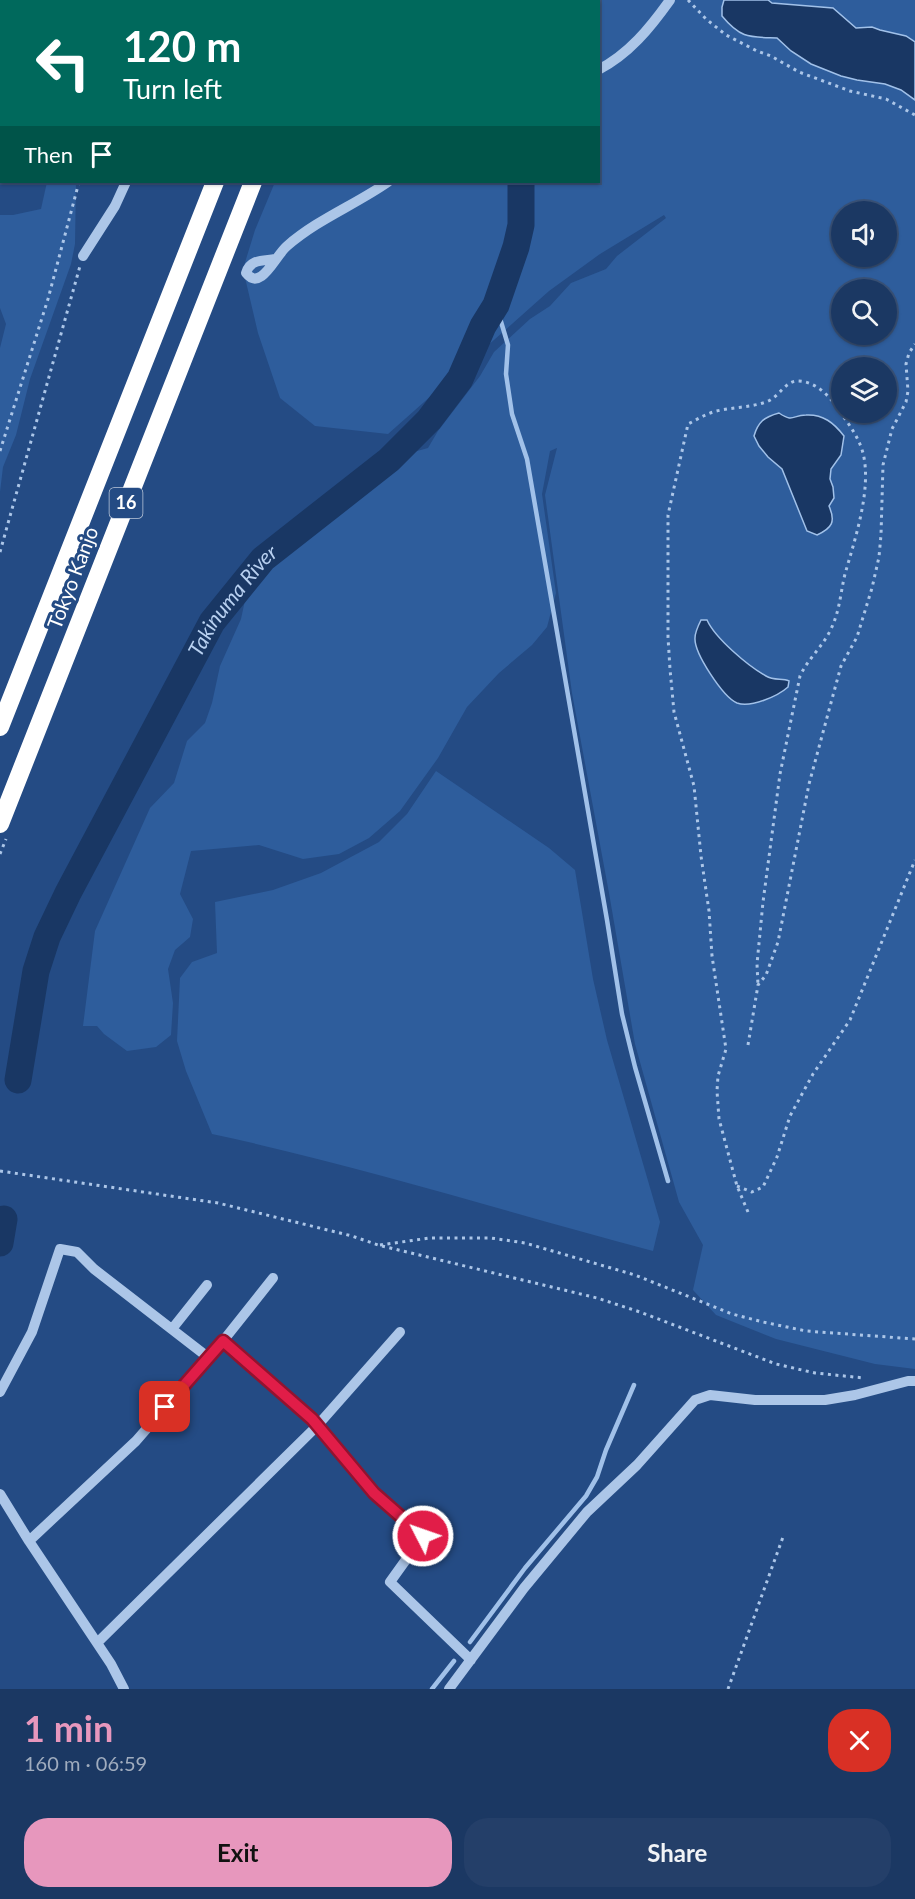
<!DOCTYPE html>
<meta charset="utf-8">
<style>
:root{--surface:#1b3863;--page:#243f69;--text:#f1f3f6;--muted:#a0acbe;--line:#395278;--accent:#e797bd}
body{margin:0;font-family:Lato,sans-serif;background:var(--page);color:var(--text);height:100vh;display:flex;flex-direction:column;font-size:22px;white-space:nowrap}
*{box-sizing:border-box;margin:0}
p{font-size:20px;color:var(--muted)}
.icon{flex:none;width:33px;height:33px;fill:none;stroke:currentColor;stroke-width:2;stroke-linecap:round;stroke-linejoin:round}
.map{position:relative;height:1689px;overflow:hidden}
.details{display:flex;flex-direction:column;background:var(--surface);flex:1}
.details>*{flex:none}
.banner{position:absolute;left:0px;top:0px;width:600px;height:183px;box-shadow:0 2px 4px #0004,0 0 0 2px var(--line);background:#00695c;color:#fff;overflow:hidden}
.controls{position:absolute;left:831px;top:201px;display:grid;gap:12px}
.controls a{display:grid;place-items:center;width:66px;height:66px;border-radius:50%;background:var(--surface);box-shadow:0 2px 4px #0004,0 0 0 2px var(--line);font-size:30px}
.pin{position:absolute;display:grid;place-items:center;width:51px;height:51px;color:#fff;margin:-26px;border-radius:12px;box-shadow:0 3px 9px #0006}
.me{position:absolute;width:66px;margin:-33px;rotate:311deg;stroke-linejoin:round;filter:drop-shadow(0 0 4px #0008)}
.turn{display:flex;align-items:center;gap:21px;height:126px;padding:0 24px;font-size:27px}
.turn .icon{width:78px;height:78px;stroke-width:2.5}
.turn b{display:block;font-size:42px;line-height:51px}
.then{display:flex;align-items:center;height:57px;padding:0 24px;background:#0003;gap:12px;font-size:22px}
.round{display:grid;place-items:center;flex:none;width:63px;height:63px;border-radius:24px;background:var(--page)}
.overview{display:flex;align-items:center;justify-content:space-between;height:102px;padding:0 24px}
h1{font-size:36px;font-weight:700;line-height:45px;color:var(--accent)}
.button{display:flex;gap:12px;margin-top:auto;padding:12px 24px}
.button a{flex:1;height:69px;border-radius:24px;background:var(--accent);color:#111;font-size:24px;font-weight:700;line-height:69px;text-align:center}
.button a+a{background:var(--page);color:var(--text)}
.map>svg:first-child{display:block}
</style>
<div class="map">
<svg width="915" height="1689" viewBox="0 0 915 1689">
<rect width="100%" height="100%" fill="#244b84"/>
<path fill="#2e5d9c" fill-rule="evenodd" d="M 352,0 L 915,0 L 915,1369 L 875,1364 L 776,1339 L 716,1315 L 693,1290 L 703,1245 L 679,1202 L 635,1044 L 609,893 L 572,693 L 545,495 L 557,448 L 550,451 L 542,494 L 556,593 L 547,627 L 532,645 L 499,673 L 467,707 L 438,758 L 400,811 L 369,838 L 339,854 L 303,859 L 259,845 L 191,851 L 180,894 L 193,919 L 190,937 L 175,950 L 168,969 L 173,1003 L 171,1035 L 156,1047 L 127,1051 L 104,1034 L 97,1026 L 83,1026 L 95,931 L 150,808 L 174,783 L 187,741 L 205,723 L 212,703 L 220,666 L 241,619 L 247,591 L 279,559 L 339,508 L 410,453 L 428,448 L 438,431 L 480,376 L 494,352 L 530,319 L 550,306 L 571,283 L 606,269 L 617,256 L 666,218 L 664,215 L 600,254 L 549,291 L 388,434 L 315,426 L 280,398 L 258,333 L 243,269 L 255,230 L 275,182 L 598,182 L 598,2 L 351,1 ZM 842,212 L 886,212 L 886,256 L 842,256 ZM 842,290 L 886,290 L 886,334 L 842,334 ZM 842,368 L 886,368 L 886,412 L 842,412 Z
M 47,182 L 76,182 L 75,244 L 71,264 L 30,379 L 16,435 L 3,467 L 0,492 L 0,348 L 6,324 L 0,308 L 0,215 L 13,215 L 41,209 Z
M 436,771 L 549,848 L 575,870 L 593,979 L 607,1040 L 660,1222 L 653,1251 C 506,1212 361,1166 212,1134 L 186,1071 L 177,1041 L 180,978 L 192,962 L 217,953 L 215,902 L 273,890 L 321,873 L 379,842 L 407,814 Z"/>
<path fill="#193764" stroke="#a1c1e9" stroke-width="1.5" d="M 724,0 L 768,0 L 772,3 L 833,8 L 856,28 L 872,27 L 880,30 L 906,36 L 915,42 L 915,100 L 901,90 L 885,84 L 857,80 L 841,76 L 811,64 L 791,51 L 777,38 C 750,37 741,39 722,16 L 722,7 Z
M 779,413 C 794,423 792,415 806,415 C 823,414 834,423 844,436 L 841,455 L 831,469 L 830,479 L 833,487 L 834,498 L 829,506 C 836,522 832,528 817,535 L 807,531 L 782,469 L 768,457 L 759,446 L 754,436 C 758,422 764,417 779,413 Z
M 701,620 L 707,620 C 715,638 748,666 766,676 C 774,681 782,678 789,681 L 788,687 C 778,696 751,708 737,703 C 723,697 694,653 695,638 C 695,632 698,626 701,620 Z"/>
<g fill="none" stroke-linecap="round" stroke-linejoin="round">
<path stroke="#a1c1e9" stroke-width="4.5" d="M 496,305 L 508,345 L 506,374 L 512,414 L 527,459 L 607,920 L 622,1014 L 635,1067 L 668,1181
M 470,1642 L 525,1568 L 586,1496 L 597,1477 L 606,1450 L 634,1385
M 432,1689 L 454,1661"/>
<g stroke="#193764" stroke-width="27">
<path d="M 469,0 L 470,2"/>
<path id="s1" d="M 18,1080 L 36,971 L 47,937 L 68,893 L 212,622 L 263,559 L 389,460 L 429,420 L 460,379 L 483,326 L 496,305 L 516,247 L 521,225 L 521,182"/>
<path d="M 0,1243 L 4,1219"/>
</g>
<path stroke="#acc6e8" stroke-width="3" stroke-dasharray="3 4.5" stroke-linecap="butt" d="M 46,0 L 46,2
M 688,0 L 706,19 L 726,35 L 757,51 L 771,56 L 799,72 L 850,91 L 886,99 L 915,115
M 136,2 L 137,0
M 0,451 L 48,299 L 79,182
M 0,552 L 80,266
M 0,854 L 6,839
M 748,1045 L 758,985 L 766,975 L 778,942 L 809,784 L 835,688 L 841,666 L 857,637 L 872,588 L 879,557 L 881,535 L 883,465 L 892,429 L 906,402 L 908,391 L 906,364 L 909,353 L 915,344
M 0,1171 L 218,1203 L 352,1236 L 378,1245 L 597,1298 L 640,1312 L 776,1364 L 815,1373 L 864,1378
M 737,1186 L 752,1192 L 763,1187 L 777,1157 L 790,1116 L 813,1074 L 850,1020 L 915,860
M 748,1212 L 737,1186 L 719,1119 L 717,1091 L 718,1076 L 726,1049 L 712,956 L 709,911 L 701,856 L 694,786 L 674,712 L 670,669 L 668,637 L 668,515 L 688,424 C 696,420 704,415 713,412 C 730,407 749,408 766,402 C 780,397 785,380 799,381 C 818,382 832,399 841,413 C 850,426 859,438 863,453 C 872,489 855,539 845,574 C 840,595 840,611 830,631 C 822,647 808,659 800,676 L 780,774 L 763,902 L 757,964 L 758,985
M 380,1245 L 430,1238 L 491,1238 L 525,1243 L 635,1275 L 732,1314 L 763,1322 L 806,1331 L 915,1339
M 728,1689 L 783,1537"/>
<path stroke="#acc6e8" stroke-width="10" d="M 200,2 L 200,0
M 598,70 C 629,54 650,28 670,0
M 83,256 L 115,206 L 126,182
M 275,259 C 263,261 250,259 246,273 C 261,292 275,256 287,246 C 318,219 355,205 388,182
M 172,1329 L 207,1285
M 223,1341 L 312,1419 L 374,1493 L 423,1536 L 390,1582 L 471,1660
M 0,1392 L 32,1332 L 60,1249 L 77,1252 L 94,1269 L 209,1358
M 0,1494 L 29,1541 L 111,1664 L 124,1689
M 29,1541 L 136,1441 L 223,1341 L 273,1278
M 97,1643 L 317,1426 L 400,1332
M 449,1689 L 524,1588 L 587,1512 L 637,1465 L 695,1400 L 710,1395 L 755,1400 L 825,1400 L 855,1395 L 908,1381 L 915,1381"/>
<path stroke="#fff" stroke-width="18" d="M 286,2 L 286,0
M 324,2 L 324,0
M 0,727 L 215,182
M 0,824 L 253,182"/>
</g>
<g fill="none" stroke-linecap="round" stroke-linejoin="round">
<defs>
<path id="route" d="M 165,1407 L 223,1341 L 312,1419 L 374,1493 L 423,1536"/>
</defs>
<use href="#route" stroke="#92132f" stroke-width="15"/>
<use href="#route" stroke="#e11d48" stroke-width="10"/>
</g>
<g text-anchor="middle" stroke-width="6" stroke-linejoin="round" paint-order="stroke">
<rect fill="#244b84" stroke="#bdc9da" stroke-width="1.5" x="109.5" y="488" width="33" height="30" rx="4.5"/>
<g font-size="18" font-weight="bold" fill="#fff">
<text x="126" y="509">16</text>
</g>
<g font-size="20" fill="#fff" stroke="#244b84">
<text transform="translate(73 578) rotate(-69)" y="7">Tokyo Kanjo</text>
</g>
<g font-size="21" font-style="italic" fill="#b8d0f0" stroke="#244b84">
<text dy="7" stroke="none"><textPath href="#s1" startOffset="531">Takinuma River</textPath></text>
</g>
</g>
</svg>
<div class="controls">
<a><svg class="icon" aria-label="sound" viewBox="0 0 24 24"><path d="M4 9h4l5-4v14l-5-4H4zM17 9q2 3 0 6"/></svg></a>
<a><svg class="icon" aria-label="search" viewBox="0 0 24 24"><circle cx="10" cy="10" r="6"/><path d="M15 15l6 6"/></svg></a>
<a><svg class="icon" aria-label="layers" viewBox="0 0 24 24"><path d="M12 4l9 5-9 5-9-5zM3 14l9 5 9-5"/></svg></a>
</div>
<div class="pin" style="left:165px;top:1407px;background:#d93025"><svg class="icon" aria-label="arrive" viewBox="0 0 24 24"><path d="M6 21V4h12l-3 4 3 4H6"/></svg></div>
<svg class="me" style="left:423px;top:1536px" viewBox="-20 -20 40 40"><circle r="17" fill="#e11d48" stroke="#fff" stroke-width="3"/><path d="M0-11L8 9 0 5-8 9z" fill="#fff"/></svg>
<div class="banner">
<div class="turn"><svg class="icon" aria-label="left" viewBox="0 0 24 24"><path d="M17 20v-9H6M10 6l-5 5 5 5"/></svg><div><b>120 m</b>Turn left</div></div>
<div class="then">Then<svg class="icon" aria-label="arrive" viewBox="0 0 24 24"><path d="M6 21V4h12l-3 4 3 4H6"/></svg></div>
</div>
</div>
<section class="details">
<div class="overview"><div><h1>1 min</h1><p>160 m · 06:59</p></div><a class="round" style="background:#d93025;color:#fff"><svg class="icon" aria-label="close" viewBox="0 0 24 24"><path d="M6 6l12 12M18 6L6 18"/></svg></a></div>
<div class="button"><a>Exit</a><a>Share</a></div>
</section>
